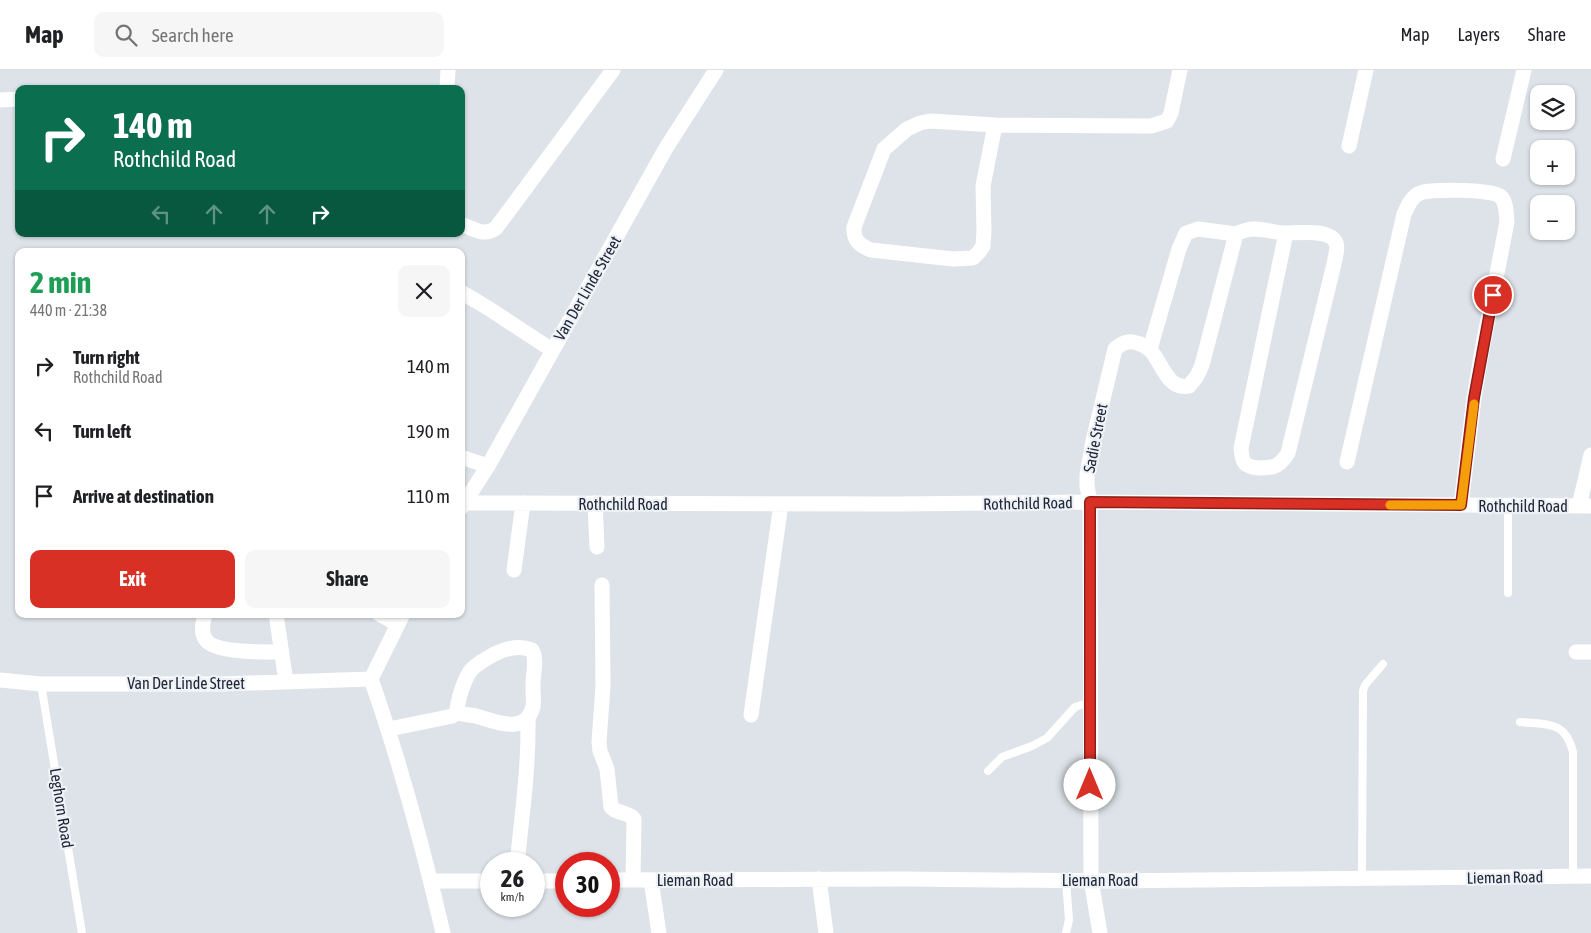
<!DOCTYPE html>
<meta charset="utf-8">
<style>
:root{--surface:#fff;--page:#f6f6f6;--text:#202124;--muted:#757577;--line:#e0e0e0;--accent:#d93025}
body{margin:0;font-family:"Asap Condensed",sans-serif;background:var(--page);color:var(--text);height:100vh;display:flex;flex-direction:column;font-size:19px;white-space:nowrap}
*{box-sizing:border-box;margin:0}
p{font-size:16px;color:var(--muted)}
.icon{flex:none;width:28px;height:28px;fill:none;stroke:currentColor;stroke-width:2;stroke-linecap:round;stroke-linejoin:round}
.map{position:relative;flex:1;overflow:hidden}
.drawer{position:absolute;left:15px;top:178px;width:450px;height:370px;display:flex;flex-direction:column;background:var(--surface);border-radius:10px;box-shadow:0 1px 4px #0004}
.drawer>*{flex:none}
.guide{position:absolute;left:15px;top:15px;width:450px;height:152px;border-radius:10px;box-shadow:0 1px 4px #0004;background:#0b6e4f;color:#fff;overflow:hidden}
.controls{position:absolute;left:1530px;top:15px;display:grid;gap:10px}
.controls a{display:grid;place-items:center;width:45px;height:45px;border-radius:10px;background:var(--surface);box-shadow:0 1px 4px #0004;font-size:25px}
.speed{position:absolute;left:480px;top:782px;display:flex;gap:10px;font-size:25px;font-weight:700;text-align:center}
.speed>*{display:grid;place-content:center;width:65px;height:65px;border-radius:50%;background:var(--surface);box-shadow:0 1px 4px #0004;line-height:1}
.speed small{font-size:12px;font-weight:400}
.speed .limit{border:8px solid #d22;background:#fff;color:#111}
.pin{position:absolute;display:grid;place-items:center;width:42px;height:42px;color:#fff;margin:-21px;border:2px solid #fff;border-radius:50%;box-shadow:0 1px 5px #0007}
.me{position:absolute;width:55px;margin:-28px;rotate:0deg;stroke-linejoin:round;filter:drop-shadow(0 0 4px #0008)}
.turn{display:flex;align-items:center;gap:18px;height:105px;padding:0 15px;font-size:22px}
.turn .icon{width:65px;height:65px;stroke-width:2.5}
.turn b{display:block;font-size:35px;line-height:42px}
.lanes{display:flex;align-items:center;height:48px;padding:0 15px;background:#0003;justify-content:center;gap:25px;direction:ltr}
.lanes .off{opacity:.35}
.round{display:grid;place-items:center;flex:none;width:52px;height:52px;border-radius:10px;background:var(--page)}
.overview{display:flex;align-items:center;justify-content:space-between;height:85px;padding:0 15px}
h1{font-size:30px;font-weight:700;line-height:38px;color:#1e9e55}
.action{display:flex;gap:10px;margin-top:auto;padding:10px 15px}
.action a{flex:1;height:58px;border-radius:10px;background:var(--accent);color:#fff;font-size:20px;font-weight:700;line-height:58px;text-align:center}
.action a+a{background:var(--page);color:var(--text)}
ul{padding:0;list-style:none}
li{display:flex;align-items:center;gap:15px;height:65px;padding:0 15px}
li div{flex:1}
li b{display:block;font-size:19px}
li em{font-style:normal}
header{display:flex;align-items:center;gap:30px;box-sizing:border-box;height:70px;padding:0 25px;background:var(--surface);border-bottom:1px solid var(--line)}
header strong{font-size:24px}
nav{display:flex;gap:28px;margin-inline-start:auto;font-size:18px}
.search{width:350px;height:45px;background:var(--page);display:flex;align-items:center;gap:12px;box-sizing:border-box;padding:0 18px;border-radius:10px;color:var(--muted);font-size:19px}
.map>svg:first-child{display:block}
</style>
<header>
<strong>Map</strong>
<div class="search"><svg class="icon" aria-label="search" viewBox="0 0 24 24"><circle cx="10" cy="10" r="6"/><path d="M15 15l6 6"/></svg>Search here</div>
<nav><a>Map</a><a>Layers</a><a>Share</a></nav>
</header>
<div class="map">
<svg width="1591" height="863" viewBox="0 0 1591 863">
<rect width="100%" height="100%" fill="#dee3e9"/>
<g fill="none" stroke-linecap="round" stroke-linejoin="round">
<path stroke="#fff" stroke-width="8" d="M 1508,436 L 1508,523
M 41,614 L 82,863
M 1520,652 C 1547,655 1565,650 1573,682 L 1573,806
M 988,701 L 1002,687 L 1032,676 L 1047,668 L 1075,637 L 1090,632
M 1362,808 L 1363,621 L 1365,615 L 1383,594
M 1066,863 L 1069,850 L 1066,810"/>
<path stroke="#fff" stroke-width="15" d="M 447,19 L 448,0
M 0,30 L 19,29
M 995,55 L 983,116 L 984,161 L 983,176 L 979,182 L 973,188 L 953,189 L 871,180 C 859,175 853,170 854,157 L 884,79 L 907,59 L 920,53 L 930,51 L 995,55 L 1151,56 L 1167,51 L 1171,43 L 1180,0
M 1349,76 L 1366,0
M 1503,89 L 1524,0
M 461,154 C 475,159 484,167 496,158 L 613,0
M 461,222 L 488,238 L 552,280
M 1150,279 L 1179,179 L 1186,163 L 1198,159 L 1236,164
M 461,387 L 488,396
M 1347,392 L 1404,144 C 1408,136 1411,127 1420,123 C 1431,119 1492,119 1500,126 C 1507,132 1506,144 1507,152 L 1482,280 L 1474,328 L 1461,435
M 464,433 L 899,434 L 1090,432 L 1591,436
M 595,433 L 597,477
M 1579,436 L 1591,385
M 461,438 L 488,396 L 666,78 L 716,0
M 514,500 L 523,433
M 602,515 L 603,616 L 599,672 L 600,681 L 607,699 L 611,737 C 617,744 629,742 634,749 L 633,810
M 205,544 C 203,552 200,563 206,570 C 215,583 265,582 281,582
M 276,544 L 286,612
M 379,544 L 397,554
M 1576,582 L 1591,582
M 371,609 C 400,692 423,777 443,863
M 0,610 L 41,614 L 222,614 L 371,609 L 403,544
M 751,645 L 781,434
M 389,659 L 443,648 L 452,646 L 457,643 C 463,644 470,645 476,646 C 495,651 525,666 533,637 C 534,632 533,624 533,618 C 532,606 538,590 532,580 C 514,573 496,582 481,592 C 478,594 474,597 472,599 C 464,608 457,632 457,643
M 517,794 C 522,745 529,696 528,647
M 819,809 L 826,863
M 609,810 L 905,809 L 1105,811 L 1591,806
M 651,810 L 659,863
M 431,811 L 491,811
M 534,811 L 566,811
M 1100,863 L 1091,810 L 1090,432 L 1087,416 L 1087,405 L 1093,371 L 1115,279 C 1122,273 1128,270 1137,273 C 1141,274 1147,277 1151,281 C 1162,293 1168,321 1189,316 L 1197,306 L 1202,295 L 1236,164 C 1242,161 1248,159 1255,159 C 1265,159 1276,163 1286,163 C 1297,163 1328,159 1335,171 C 1339,177 1335,187 1334,194 L 1288,383 C 1285,388 1282,392 1277,395 C 1272,398 1266,398 1260,398 C 1245,397 1242,394 1241,378 L 1286,163"/>
</g>
<g fill="none" stroke-linecap="round" stroke-linejoin="round">
<defs>
<path id="route" d="M 1090,715 L 1090,432 L 1461,435 L 1474,328 L 1493,225"/>
</defs>
<use href="#route" stroke="#8d1f18" stroke-width="12"/>
<use href="#route" stroke="#d93025" stroke-width="9"/>
<path stroke="#f59e0b" stroke-width="9" d="M 1390,435 L 1461,435 L 1474,334"/>
</g>
<g text-anchor="middle" stroke-width="4.5" stroke-linejoin="round" paint-order="stroke">
<g font-size="16" fill="#202738" stroke="#eef2f6">
<text transform="translate(587 218) rotate(-60)" y="6">Van Der Linde Street</text>
<text transform="translate(1095 368) rotate(-79)" y="6">Sadie Street</text>
<text transform="translate(1028 433) rotate(-1)" y="6">Rothchild Road</text>
<text x="623" y="440">Rothchild Road</text>
<text x="1523" y="442">Rothchild Road</text>
<text x="186" y="619">Van Der Linde Street</text>
<text transform="translate(62 738) rotate(81)" y="6">Leghorn Road</text>
<text transform="translate(1505 807) rotate(-1)" y="6">Lieman Road</text>
<text x="695" y="816">Lieman Road</text>
<text x="1100" y="816">Lieman Road</text>
</g>
</g>
</svg>
<div class="controls">
<a><svg class="icon" aria-label="layers" viewBox="0 0 24 24"><path d="M12 4l9 5-9 5-9-5zM3 14l9 5 9-5"/></svg></a>
<a>+</a>
<a>−</a>
</div>
<div class="speed"><div>26<small>km/h</small></div><div class="limit">30</div></div>
<div class="pin" style="left:1493px;top:225px;background:#d93025"><svg class="icon" aria-label="arrive" viewBox="0 0 24 24"><path d="M6 21V4h12l-3 4 3 4H6"/></svg></div>
<svg class="me" style="left:1090px;top:715px" viewBox="-20 -20 40 40"><circle r="19" fill="#fff"/><path d="M0-13L10 11 0 6-10 11z" fill="#d93025"/></svg>
<div class="guide">
<div class="turn"><svg class="icon" aria-label="right" viewBox="0 0 24 24"><path d="M7 20v-9h11M14 6l5 5-5 5"/></svg><div><b>140 m</b>Rothchild Road</div></div>
<div class="lanes"><svg class="icon off" aria-label="left" viewBox="0 0 24 24"><path d="M17 20v-9H6M10 6l-5 5 5 5"/></svg><svg class="icon off" aria-label="ahead" viewBox="0 0 24 24"><path d="M12 20V5M6 11l6-6 6 6"/></svg><svg class="icon off" aria-label="ahead" viewBox="0 0 24 24"><path d="M12 20V5M6 11l6-6 6 6"/></svg><svg class="icon" aria-label="right" viewBox="0 0 24 24"><path d="M7 20v-9h11M14 6l5 5-5 5"/></svg></div>
</div>
<section class="drawer">
<div class="overview"><div><h1>2 min</h1><p>440 m · 21:38</p></div><a class="round"><svg class="icon" aria-label="close" viewBox="0 0 24 24"><path d="M6 6l12 12M18 6L6 18"/></svg></a></div>
<ul>
<li><svg class="icon" aria-label="right" viewBox="0 0 24 24"><path d="M7 20v-9h11M14 6l5 5-5 5"/></svg><div><b>Turn right</b><p>Rothchild Road</p></div><em>140 m</em></li>
<li><svg class="icon" aria-label="left" viewBox="0 0 24 24"><path d="M17 20v-9H6M10 6l-5 5 5 5"/></svg><div><b>Turn left</b></div><em>190 m</em></li>
<li><svg class="icon" aria-label="arrive" viewBox="0 0 24 24"><path d="M6 21V4h12l-3 4 3 4H6"/></svg><div><b>Arrive at destination</b></div><em>110 m</em></li>
</ul>
<div class="action"><a>Exit</a><a>Share</a></div>
</section>
</div>
